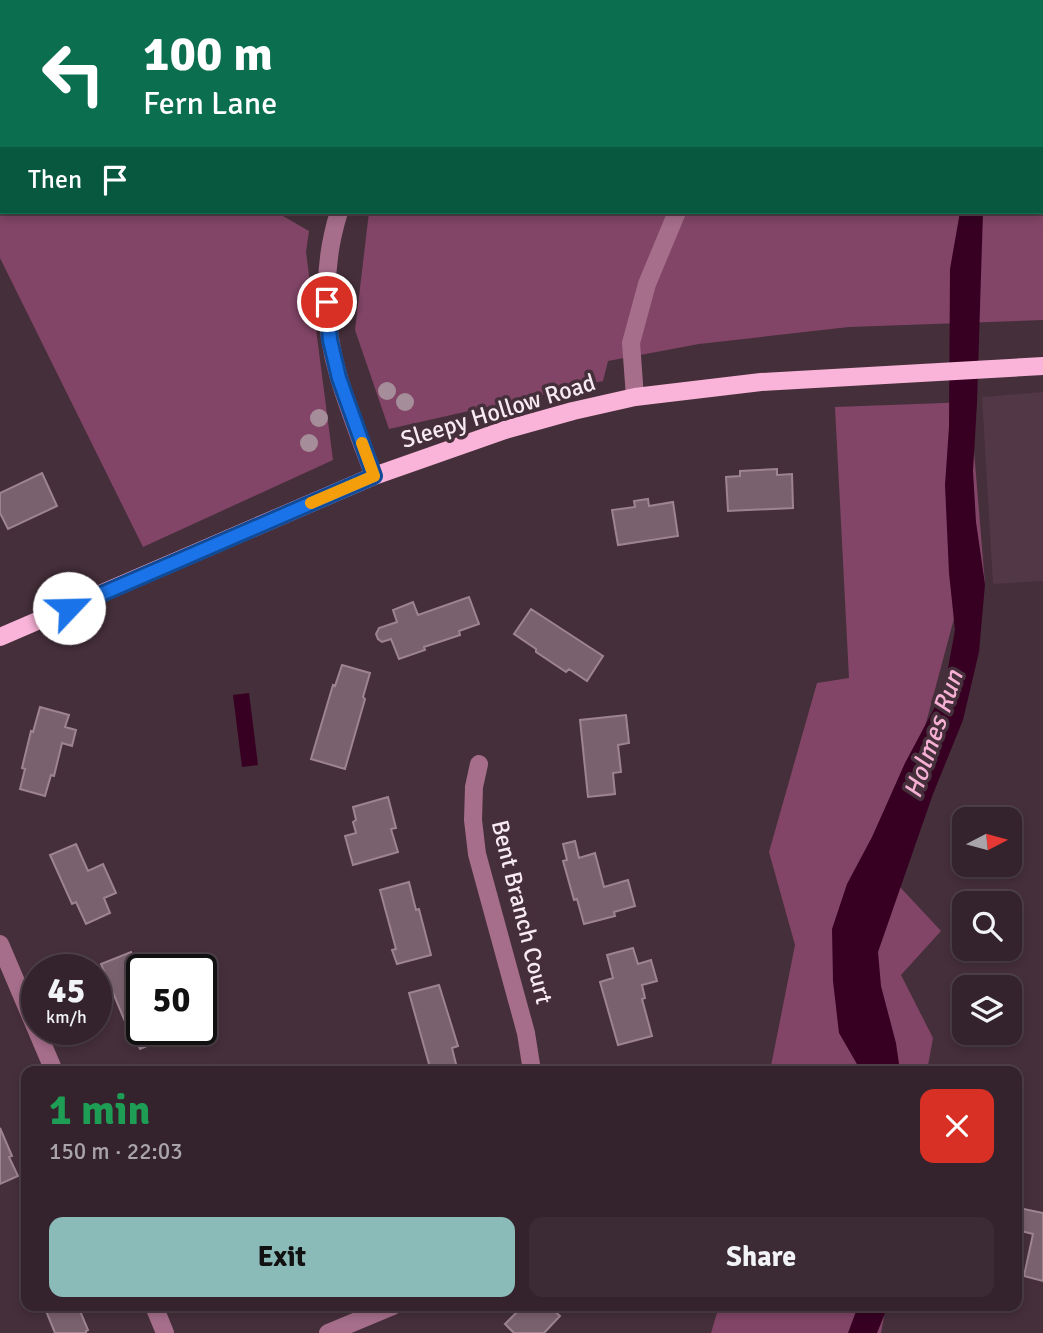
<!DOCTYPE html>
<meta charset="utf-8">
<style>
:root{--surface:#34232c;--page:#3c2b34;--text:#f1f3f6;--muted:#a9a4a9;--line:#4e4048;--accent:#8bbbb9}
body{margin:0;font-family:Signika,sans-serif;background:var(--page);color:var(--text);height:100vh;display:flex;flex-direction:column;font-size:26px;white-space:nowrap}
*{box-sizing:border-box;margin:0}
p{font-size:23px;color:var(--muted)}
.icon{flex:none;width:38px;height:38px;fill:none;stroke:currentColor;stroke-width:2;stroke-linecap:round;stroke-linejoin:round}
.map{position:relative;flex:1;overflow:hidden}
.details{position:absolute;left:21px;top:1066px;width:1001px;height:245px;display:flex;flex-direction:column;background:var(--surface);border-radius:14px;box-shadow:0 4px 10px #0003,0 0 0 2px var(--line)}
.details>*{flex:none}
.hud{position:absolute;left:0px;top:0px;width:1043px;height:214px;box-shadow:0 4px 10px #0003,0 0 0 2px var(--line);background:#0b6e4f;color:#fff;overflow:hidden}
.needle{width:46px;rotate:84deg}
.controls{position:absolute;left:952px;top:807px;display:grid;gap:14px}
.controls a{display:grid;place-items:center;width:70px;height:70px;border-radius:14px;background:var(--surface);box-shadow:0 4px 10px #0003,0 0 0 2px var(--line);font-size:35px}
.speed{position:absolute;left:21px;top:954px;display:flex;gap:14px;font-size:35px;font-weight:700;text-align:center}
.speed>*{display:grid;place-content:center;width:91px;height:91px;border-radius:50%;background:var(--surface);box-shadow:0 4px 10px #0003,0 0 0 2px var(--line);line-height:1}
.speed small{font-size:18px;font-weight:400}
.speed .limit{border:4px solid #111;border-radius:10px;background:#fff;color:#111}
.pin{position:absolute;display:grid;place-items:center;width:60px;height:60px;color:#fff;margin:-30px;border:4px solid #fff;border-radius:50%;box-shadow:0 2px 7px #0007}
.me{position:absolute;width:77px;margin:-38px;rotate:66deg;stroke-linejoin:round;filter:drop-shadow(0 0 5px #0008)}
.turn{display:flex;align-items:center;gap:24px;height:147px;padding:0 28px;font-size:32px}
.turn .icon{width:91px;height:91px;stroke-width:2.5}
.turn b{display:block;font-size:49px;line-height:60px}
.then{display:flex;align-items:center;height:66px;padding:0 28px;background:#0003;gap:14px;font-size:26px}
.round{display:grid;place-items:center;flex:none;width:74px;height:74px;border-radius:14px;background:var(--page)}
.overview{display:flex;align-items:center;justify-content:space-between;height:119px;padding:0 28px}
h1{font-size:42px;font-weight:700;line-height:52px;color:#1e9e55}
.primary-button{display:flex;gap:14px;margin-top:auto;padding:14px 28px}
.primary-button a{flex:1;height:80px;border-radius:14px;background:var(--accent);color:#111;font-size:28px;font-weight:700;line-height:80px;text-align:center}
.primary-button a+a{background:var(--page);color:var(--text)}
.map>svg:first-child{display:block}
</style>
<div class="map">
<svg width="1043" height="1333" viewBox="0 0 1043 1333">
<rect width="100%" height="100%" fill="#452f3a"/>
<path fill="#523746" d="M 1043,392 L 1043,581 L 993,584 L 982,397 Z"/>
<path fill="#824567" d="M 664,0 L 1043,0 L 1043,320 L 849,327 L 699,344 L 608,361 L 603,381 L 389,429 L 355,330 L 369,212 L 1041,212 L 1041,2 L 663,2 Z
M 0,60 L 2,61 L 2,212 L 276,212 L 309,231 L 306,252 L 333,460 L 143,547 L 0,258 Z
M 970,402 L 985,584 L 963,585 L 886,872 L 941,931 L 901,975 L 933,1038 L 927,1071 L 770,1071 L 795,945 L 769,852 L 817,683 L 849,678 L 835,407 Z
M 719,1306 L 886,1306 L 881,1333 L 711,1333 Z"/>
<path fill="#370023" d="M 960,212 L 983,212 L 977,403 L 973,471 L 976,522 L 985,584 L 979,652 L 963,720 L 933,794 L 878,952 L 881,986 L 896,1043 L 900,1071 L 861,1071 L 839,1033 L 833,981 L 832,929 L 847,884 L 872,837 L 905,763 L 944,690 L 955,630 L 949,573 L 945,485 L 949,427 L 950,269 Z
M 249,693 L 258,765 L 242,767 L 233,695 Z
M 858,1306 L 888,1306 L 877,1333 L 848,1333 Z"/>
<path fill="#7a616e" stroke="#9e8491" stroke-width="2" d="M 777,469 L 777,475 L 792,474 L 793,508 L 728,511 L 726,477 L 740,476 L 740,471 Z
M 42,473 L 57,506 L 8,529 L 0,513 L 0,493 Z
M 648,499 L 649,506 L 673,502 L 678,536 L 618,545 L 612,510 L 635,507 L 634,501 Z
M 469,597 L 479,624 L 459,631 L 460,635 L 424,647 L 425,650 L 399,659 L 391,639 L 382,642 L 378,639 L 376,634 L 379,628 L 397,622 L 393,610 L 413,602 L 418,615 Z
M 531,609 L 603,656 L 587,681 L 569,669 L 566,672 L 536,652 L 536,649 L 514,634 Z
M 342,665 L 370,673 L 363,697 L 365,699 L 345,769 L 311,759 L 333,685 L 335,686 Z
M 40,707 L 69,715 L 65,727 L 76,730 L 72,746 L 62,743 L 54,776 L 51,775 L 45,796 L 20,789 L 25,769 L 22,768 L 31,731 L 33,732 Z
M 626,715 L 629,743 L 618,745 L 621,772 L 613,773 L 615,794 L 588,797 L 580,720 Z
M 388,797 L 396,828 L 391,829 L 398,852 L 353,865 L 345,836 L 356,833 L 353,822 L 356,820 L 353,807 Z
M 575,841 L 579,858 L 595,853 L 604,887 L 628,880 L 635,906 L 614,912 L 615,916 L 584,924 L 577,899 L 574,900 L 563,861 L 567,860 L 563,844 Z
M 76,844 L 88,871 L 103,864 L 116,893 L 104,898 L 110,913 L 86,924 L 76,902 L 72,904 L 50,855 Z
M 409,882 L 416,910 L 419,909 L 431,955 L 397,964 L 392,950 L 396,949 L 380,890 Z
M 633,948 L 638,964 L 651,960 L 657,981 L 642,985 L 645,998 L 642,999 L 652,1036 L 618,1045 L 600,982 L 613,978 L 607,955 Z
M 131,952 L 142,978 L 142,1029 L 160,1029 L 164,1039 L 140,1049 L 132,1031 L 129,1031 L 101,964 Z
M 439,985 L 458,1046 L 452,1048 L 457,1068 L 448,1071 L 431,1071 L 409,993 Z
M 0,1128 L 12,1156 L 9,1157 L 18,1176 L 0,1184 Z
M 1019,1208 L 1043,1213 L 1043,1281 L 1024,1276 L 1033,1234 L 1017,1230 Z
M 44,1306 L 78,1306 L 88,1330 L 86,1331 L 86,1333 L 55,1333 Z
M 523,1306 L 549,1306 L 560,1316 L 544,1333 L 514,1333 L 505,1324 Z"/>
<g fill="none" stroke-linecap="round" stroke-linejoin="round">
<path stroke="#a66e8b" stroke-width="18" d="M 469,2 L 471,0
M 709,2 L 710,0
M 339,212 C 322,265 323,325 339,378 C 349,411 362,444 374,476
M 635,397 L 631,343 L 647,284 L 677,212
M 479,764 L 474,787 L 473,820 L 477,854 L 526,1033 L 532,1071
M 0,944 L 54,1071
M 154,1306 L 165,1333
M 328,1333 L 393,1306"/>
<path stroke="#fab4d9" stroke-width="18" d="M 0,637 L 374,476 L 505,430 L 573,411 L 635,397 L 761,382 L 1043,366"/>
</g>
<g fill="#a58e99">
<circle cx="387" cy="391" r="9"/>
<circle cx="405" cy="402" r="9"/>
<circle cx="319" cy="418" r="9"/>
<circle cx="309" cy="443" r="9"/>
</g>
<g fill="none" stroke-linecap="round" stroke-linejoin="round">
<defs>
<path id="route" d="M 69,608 L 374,476 L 339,378 L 330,340 L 327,302"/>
</defs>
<use href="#route" stroke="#114b97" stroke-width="18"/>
<use href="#route" stroke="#1a73e8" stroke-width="12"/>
<path stroke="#f59e0b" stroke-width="12" d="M 311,503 L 374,476 L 362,443"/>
</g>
<g text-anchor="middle" stroke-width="7" stroke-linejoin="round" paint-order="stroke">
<g font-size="24" fill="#f8eaf1" stroke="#452f3a">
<text transform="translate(498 411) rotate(-17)" y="8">Sleepy Hollow Road</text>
<text transform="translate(522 912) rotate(76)" y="8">Bent Branch Court</text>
</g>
<g font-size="26" font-style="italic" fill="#f5b0d4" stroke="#452f3a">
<text transform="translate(933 734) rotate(-71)" y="9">Holmes Run</text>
</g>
</g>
</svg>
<div class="controls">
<a><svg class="needle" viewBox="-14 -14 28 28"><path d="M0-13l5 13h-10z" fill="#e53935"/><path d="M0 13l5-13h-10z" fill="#a9a4a9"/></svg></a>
<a><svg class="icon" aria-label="search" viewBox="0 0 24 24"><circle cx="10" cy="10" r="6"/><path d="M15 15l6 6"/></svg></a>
<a><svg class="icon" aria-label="layers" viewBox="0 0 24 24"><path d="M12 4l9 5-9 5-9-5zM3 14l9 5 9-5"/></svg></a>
</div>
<div class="speed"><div>45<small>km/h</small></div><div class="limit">50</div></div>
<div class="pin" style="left:327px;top:302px;background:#d93025"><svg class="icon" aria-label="arrive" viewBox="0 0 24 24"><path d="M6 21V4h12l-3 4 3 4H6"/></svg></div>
<svg class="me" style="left:69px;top:608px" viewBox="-20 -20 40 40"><circle r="19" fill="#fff"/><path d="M0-13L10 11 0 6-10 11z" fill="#1a73e8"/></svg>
<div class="hud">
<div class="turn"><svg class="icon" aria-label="left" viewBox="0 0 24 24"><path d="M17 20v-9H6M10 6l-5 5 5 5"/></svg><div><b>100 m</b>Fern Lane</div></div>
<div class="then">Then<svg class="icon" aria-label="arrive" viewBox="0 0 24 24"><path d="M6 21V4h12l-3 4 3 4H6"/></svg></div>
</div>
<section class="details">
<div class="overview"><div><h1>1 min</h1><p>150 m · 22:03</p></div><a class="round" style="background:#d93025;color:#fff"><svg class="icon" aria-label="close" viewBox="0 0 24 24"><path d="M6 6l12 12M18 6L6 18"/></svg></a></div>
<div class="primary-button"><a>Exit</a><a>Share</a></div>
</section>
</div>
